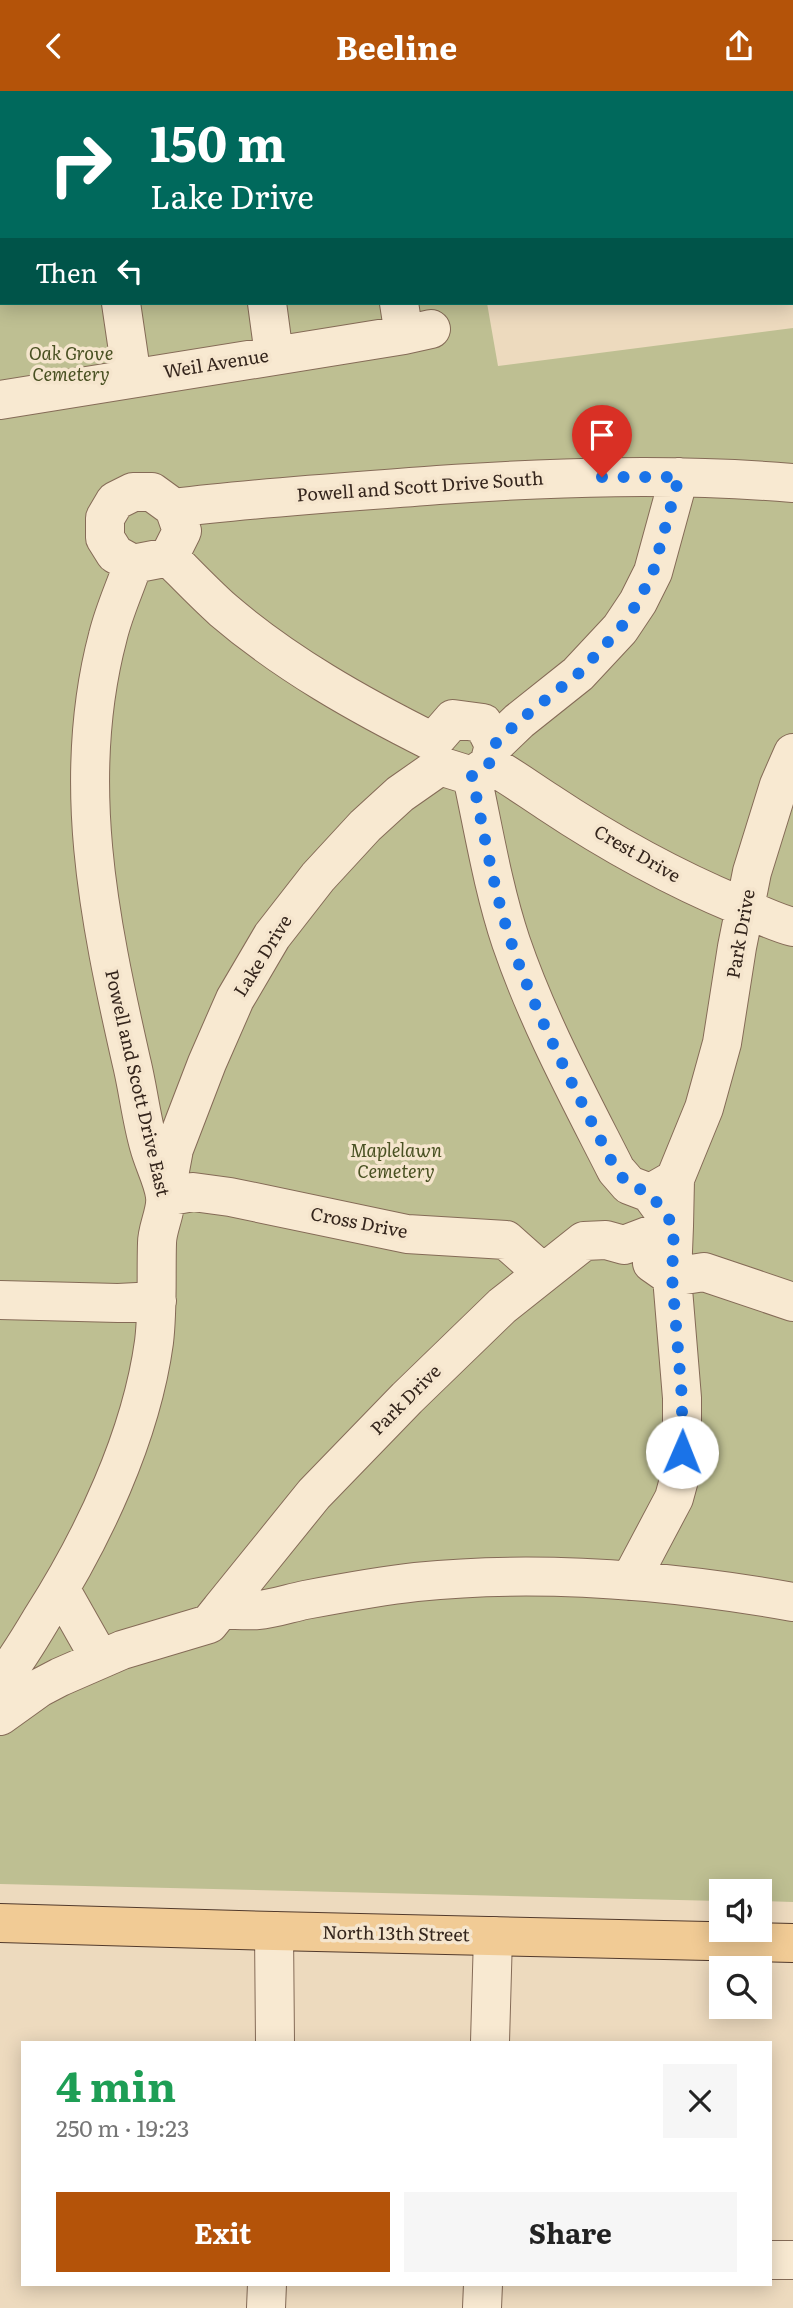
<!DOCTYPE html>
<meta charset="utf-8">
<style>
:root{--surface:#fff;--page:#f6f6f6;--text:#222;--muted:#767676;--accent:#b45309}
body{margin:0;font-family:Literata,serif;background:var(--page);color:var(--text);height:100vh;display:flex;flex-direction:column;font-size:26px;white-space:nowrap}
*{box-sizing:border-box;margin:0}
p{font-size:23px;color:var(--muted)}
.icon{flex:none;width:38px;height:38px;fill:none;stroke:currentColor;stroke-width:2;stroke-linecap:round;stroke-linejoin:round}
.map{position:relative;flex:1;overflow:hidden}
.panel{position:absolute;left:21px;top:1950px;width:751px;height:245px;display:flex;flex-direction:column;background:var(--surface);border-radius:0px;box-shadow:0 4px 18px #0003}
.panel>*{flex:none}
.hud{position:absolute;left:0px;top:0px;width:794px;height:214px;box-shadow:0 4px 18px #0003;background:#00695c;color:#fff;overflow:hidden}
.buttons{position:absolute;left:709px;top:1788px;display:grid;gap:14px}
.buttons a{display:grid;place-items:center;width:63px;height:63px;border-radius:0px;background:var(--surface);box-shadow:0 4px 18px #0003;font-size:35px}
.pin{position:absolute;display:grid;place-items:center;width:60px;height:60px;color:#fff;margin:-72px -30px;border-radius:50% 50% 50% 0;rotate:-45deg;box-shadow:0 0 7px #0007}
.pin .icon{rotate:45deg}
.me{position:absolute;width:77px;margin:-38px;rotate:1deg;stroke-linejoin:round;filter:drop-shadow(0 0 5px #0008)}
.turn{display:flex;align-items:center;gap:24px;height:147px;padding:0 35px;font-size:32px}
.turn .icon{width:91px;height:91px;stroke-width:2.5}
.turn b{display:block;font-size:49px;line-height:60px}
.then{display:flex;align-items:center;height:66px;padding:0 35px;background:#0003;gap:14px;font-size:26px}
.round{display:grid;place-items:center;flex:none;width:74px;height:74px;border-radius:0px;background:var(--page)}
.overview{display:flex;align-items:center;justify-content:space-between;height:119px;padding:0 35px}
h1{font-size:42px;font-weight:700;line-height:52px;color:#1e9e55}
.cta{display:flex;gap:14px;margin-top:auto;padding:14px 35px}
.cta a{flex:1;height:80px;border-radius:0px;background:var(--accent);color:#fff;font-size:28px;font-weight:700;line-height:80px;text-align:center}
.cta a+a{background:var(--page);color:var(--text)}
header{display:flex;justify-content:space-between;align-items:center;height:91px;padding:0 35px;background:var(--accent);color:#fff;font-size:32px;font-weight:700}
.map>svg:first-child{display:block}
</style>
<header><svg class="icon" aria-label="back" viewBox="0 0 24 24"><path d="M15 5l-7 7 7 7"/></svg>Beeline<svg class="icon" aria-label="share" viewBox="0 0 24 24"><path d="M12 15V3M7 8l5-5 5 5M5 13v7h14v-7"/></svg></header>
<div class="map">
<svg width="793" height="2217" viewBox="0 0 793 2217">
<rect width="100%" height="100%" fill="#eddabe"/>
<path fill="#bebf92" d="M 0,0 L 451,0 L 451,2 L 2,2 L 2,212 L 487,212 L 498,275 L 793,237 L 793,1811 L 760,1810 L 760,1801 L 721,1801 L 721,1810 L 0,1793 Z"/>
<g fill="none" stroke-linecap="round" stroke-linejoin="round">
<defs>
<path id="minor" d="M 87,0 L 88,2
M 236,0 L 236,2
M 366,0 L 367,2
M 121,212 L 132,287
M 267,212 L 274,264
M 399,212 L 404,244
M 0,309 L 404,244 L 431,238
M 174,417 C 262,406 350,401 438,394 C 557,386 674,382 793,392
M 169,466 L 182,440 L 174,417 L 152,401 L 133,401 L 115,410 L 105,427 L 105,447 L 115,463 L 133,473 L 169,466 C 187,484 204,502 223,519 C 286,573 359,614 433,651
M 433,651 L 453,628 L 483,632 L 494,654
M 489,673 C 510,685 528,698 548,711 C 608,751 671,786 738,814 C 756,822 774,831 793,836
M 472,685 C 484,741 493,797 511,851 C 538,930 578,1004 616,1079 L 629,1094 L 650,1102 L 674,1135 L 672,1186 L 682,1307 L 682,1361 L 680,1385 L 674,1407 L 630,1490
M 654,1100 L 675,1088 L 704,1017 L 722,952 L 737,856 L 752,781 L 779,694 L 793,662
M 652,1172 L 672,1186 L 704,1181 L 793,1211
M 543,1182 L 506,1149 L 407,1143 L 230,1106 L 193,1101 L 165,1106 L 174,1058 L 207,972 L 235,908 L 272,845 L 318,786 L 365,735 L 400,703 L 440,675 L 472,685 L 489,673 L 494,654 L 519,630 L 578,583 L 620,538 L 638,511 L 653,481 L 679,386
M 0,1209 L 118,1212 L 157,1210
M 61,1499 L 100,1568
M 221,1518 L 314,1403 L 407,1307 L 502,1215 L 584,1150 L 606,1149 L 624,1154 L 674,1135 L 675,1088
M 0,1591 C 16,1570 29,1549 42,1527 C 93,1447 141,1346 154,1251 C 158,1218 156,1185 157,1152 C 157,1137 167,1120 165,1105 C 163,1089 153,1071 149,1055 C 141,1027 138,997 131,969 C 99,828 70,688 108,545 C 114,520 125,497 133,473
M 0,1625 L 39,1597 L 60,1586 L 122,1559 L 209,1533 L 221,1518 C 233,1519 246,1520 258,1519 C 274,1518 290,1512 305,1509 C 342,1502 379,1495 416,1491 C 542,1478 669,1489 793,1511
M 274,1840 L 275,1951
M 490,1951 L 493,1845
M 770,2169 L 793,2169
M 266,2217 L 267,2193
M 482,2217 L 483,2193"/>
<path id="major" d="M 0,1832 L 274,1840 L 793,1852"/>
</defs>
<use href="#minor" stroke="#856b57" stroke-width="40"/>
<use href="#major" stroke="#523a2c" stroke-width="40"/>
<use href="#minor" stroke="#f8e9d1" stroke-width="38"/>
<use href="#major" stroke="#f1cb95" stroke-width="38"/>
</g>
<g fill="none" stroke-linecap="round" stroke-linejoin="round">
<path stroke="#1a73e8" stroke-width="12" stroke-dasharray="0 21.6" d="M 602,386 L 679,386 L 653,481 L 638,511 L 620,538 L 578,583 L 519,630 L 494,654 L 489,673 L 472,685 C 484,741 493,797 511,851 C 538,930 578,1004 616,1079 L 629,1094 L 650,1102 L 674,1135 L 672,1186 L 682,1307 L 682,1361"/>
</g>
<g text-anchor="middle" stroke-width="7" stroke-linejoin="round" paint-order="stroke">
<g font-size="18" font-style="italic" fill="#495122" stroke="#f5e5cd">
<text x="71" y="269">Oak Grove<tspan x="71" dy="21">Cemetery</tspan></text>
<text x="396" y="1066">Maplelawn<tspan x="396" dy="21">Cemetery</tspan></text>
</g>
<g font-size="18" fill="#34251c" stroke="#f5e5cd">
<text transform="translate(216 273) rotate(-9)" y="6">Weil Avenue</text>
<text transform="translate(420 396) rotate(-4)" y="6">Powell and Scott Drive South</text>
<text transform="translate(637 763) rotate(30)" y="6">Crest Drive</text>
<text transform="translate(741 843) rotate(-80)" y="6">Park Drive</text>
<text transform="translate(263 865) rotate(-58)" y="6">Lake Drive</text>
<text transform="translate(137 992) rotate(77)" y="6">Powell and Scott Drive East</text>
<text transform="translate(359 1132) rotate(11)" y="6">Cross Drive</text>
<text transform="translate(406 1309) rotate(-45)" y="6">Park Drive</text>
<text transform="translate(396 1843) rotate(1)" y="6">North 13th Street</text>
</g>
</g>
</svg>
<div class="buttons">
<a><svg class="icon" aria-label="sound" viewBox="0 0 24 24"><path d="M4 9h4l5-4v14l-5-4H4zM17 9q2 3 0 6"/></svg></a>
<a><svg class="icon" aria-label="search" viewBox="0 0 24 24"><circle cx="10" cy="10" r="6"/><path d="M15 15l6 6"/></svg></a>
</div>
<div class="pin" style="left:602px;top:386px;background:#d93025"><svg class="icon" aria-label="arrive" viewBox="0 0 24 24"><path d="M6 21V4h12l-3 4 3 4H6"/></svg></div>
<svg class="me" style="left:682px;top:1361px" viewBox="-20 -20 40 40"><circle r="19" fill="#fff"/><path d="M0-13L10 11 0 6-10 11z" fill="#1a73e8"/></svg>
<div class="hud">
<div class="turn"><svg class="icon" aria-label="right" viewBox="0 0 24 24"><path d="M7 20v-9h11M14 6l5 5-5 5"/></svg><div><b>150 m</b>Lake Drive</div></div>
<div class="then">Then<svg class="icon" aria-label="left" viewBox="0 0 24 24"><path d="M17 20v-9H6M10 6l-5 5 5 5"/></svg></div>
</div>
<section class="panel">
<div class="overview"><div><h1>4 min</h1><p>250 m · 19:23</p></div><a class="round"><svg class="icon" aria-label="close" viewBox="0 0 24 24"><path d="M6 6l12 12M18 6L6 18"/></svg></a></div>
<div class="cta"><a>Exit</a><a>Share</a></div>
</section>
</div>
